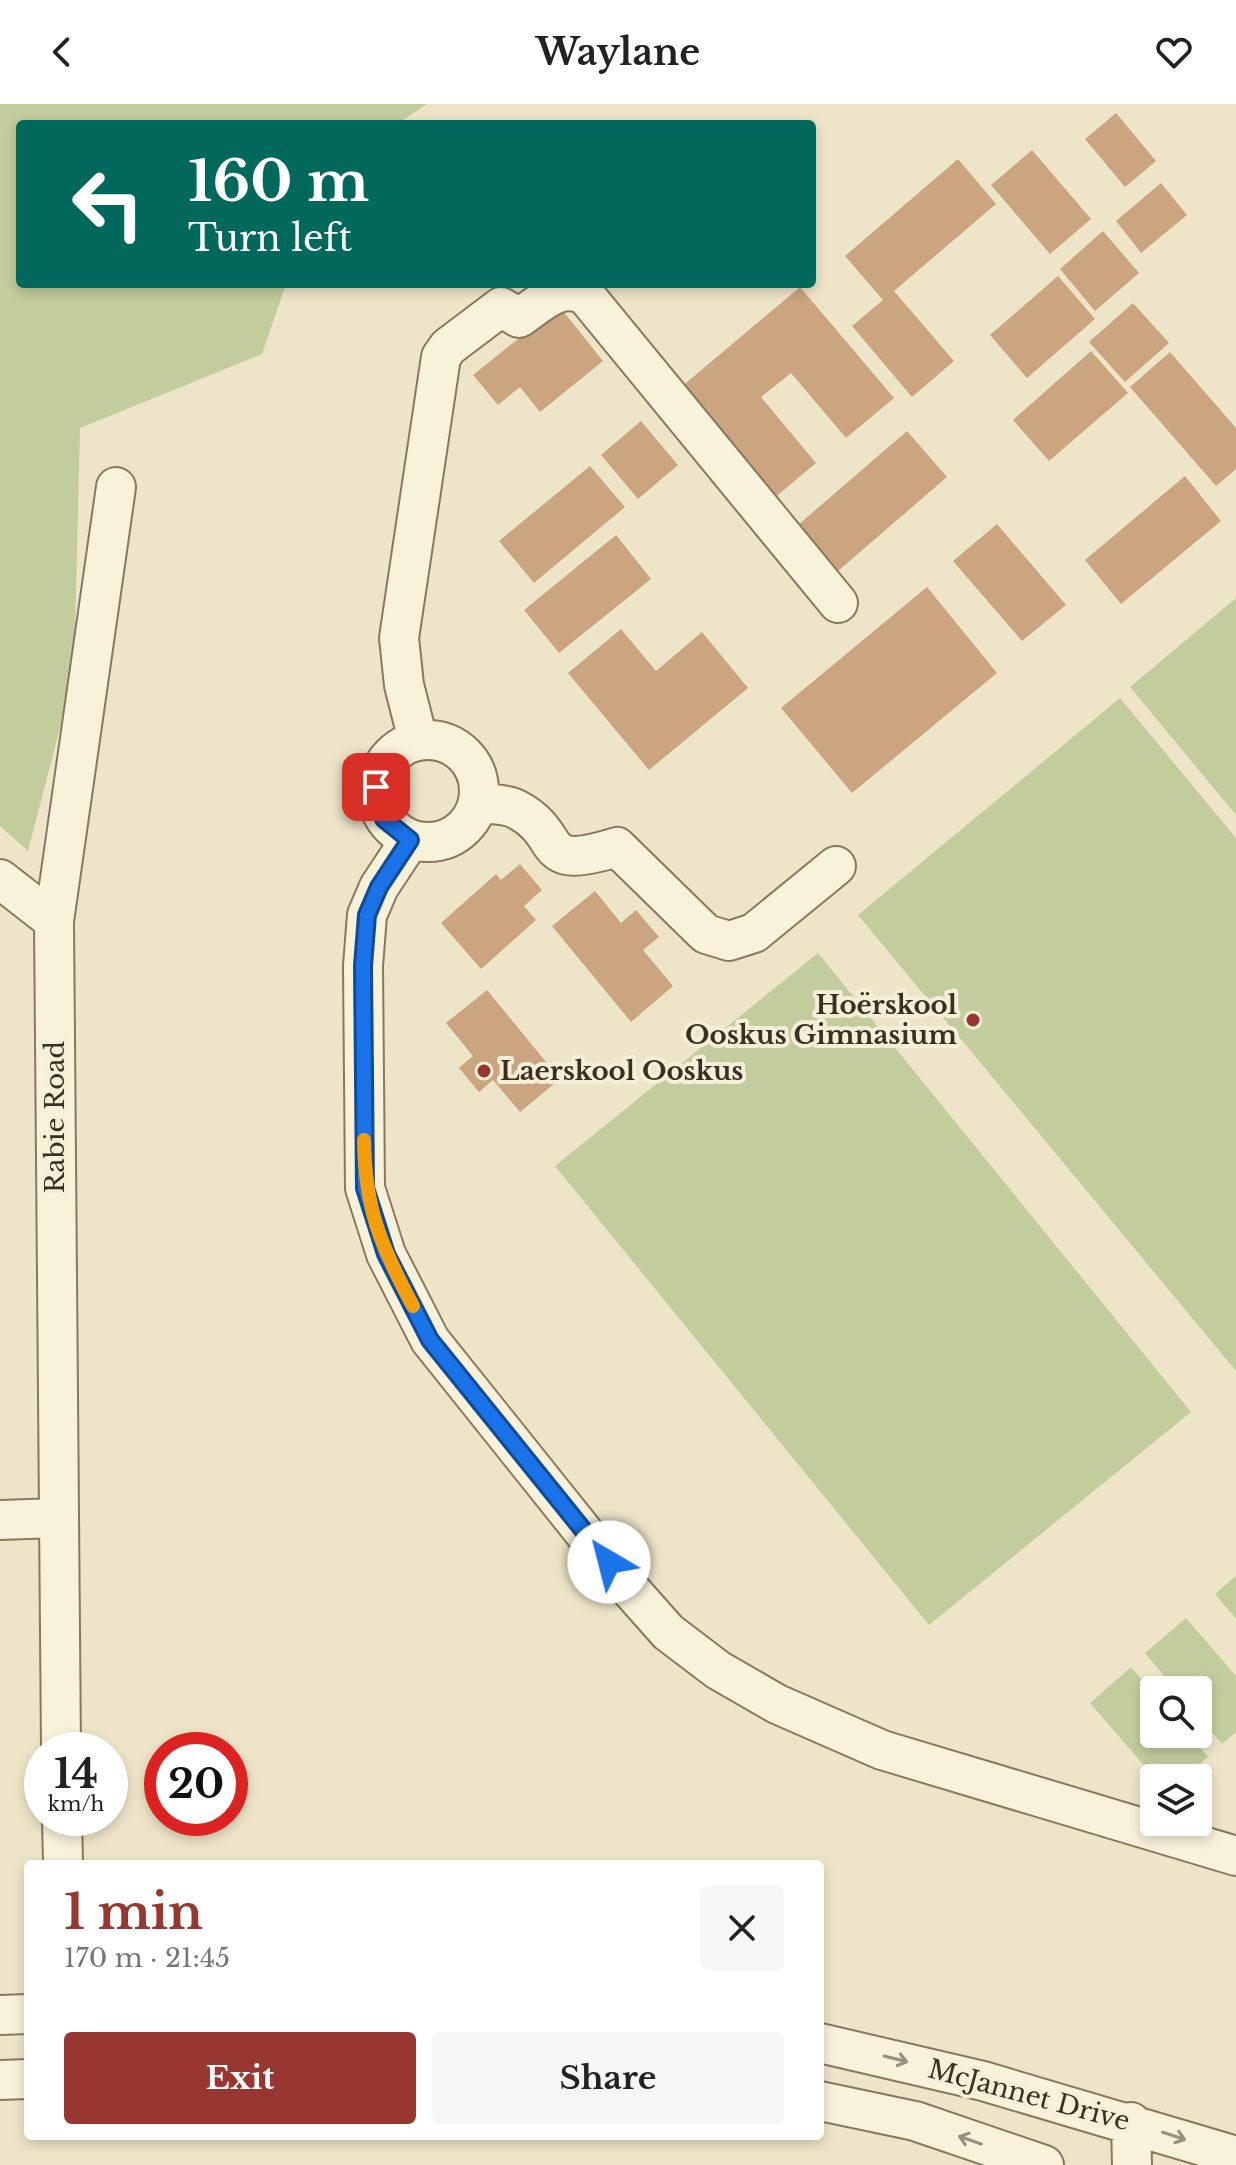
<!DOCTYPE html>
<meta charset="utf-8">
<style>
:root{--surface:#fff;--page:#f6f6f6;--text:#222;--muted:#767676;--accent:#97372f}
body{margin:0;font-family:"Libre Baskerville",serif;background:var(--page);color:var(--text);height:100vh;display:flex;flex-direction:column;font-size:30px;white-space:nowrap}
*{box-sizing:border-box;margin:0}
p{font-size:26px;color:var(--muted)}
.icon{flex:none;width:44px;height:44px;fill:none;stroke:currentColor;stroke-width:2;stroke-linecap:round;stroke-linejoin:round}
.map{position:relative;flex:1;overflow:hidden}
.drawer{position:absolute;left:24px;top:1756px;width:800px;height:280px;display:flex;flex-direction:column;background:var(--surface);border-radius:8px;box-shadow:0 4px 12px #0003}
.drawer>*{flex:none}
.hud{position:absolute;left:16px;top:16px;width:800px;height:168px;border-radius:8px;box-shadow:0 4px 12px #0003;background:#00695c;color:#fff;overflow:hidden}
.fabs{position:absolute;left:1140px;top:1572px;display:grid;gap:16px}
.fabs a{display:grid;place-items:center;width:72px;height:72px;border-radius:8px;background:var(--surface);box-shadow:0 4px 12px #0003;font-size:40px}
.speed{position:absolute;left:24px;top:1628px;display:flex;gap:16px;font-size:40px;font-weight:700;text-align:center}
.speed>*{display:grid;place-content:center;width:104px;height:104px;border-radius:50%;background:var(--surface);box-shadow:0 4px 12px #0003;line-height:1}
.speed small{font-size:20px;font-weight:400}
.speed .limit{border:12px solid #d22;background:#fff;color:#111}
.pin{position:absolute;display:grid;place-items:center;width:68px;height:68px;color:#fff;margin:-34px;border-radius:16px;box-shadow:0 4px 12px #0006}
.me{position:absolute;width:88px;margin:-44px;rotate:323deg;stroke-linejoin:round;filter:drop-shadow(0 0 6px #0008)}
.turn{display:flex;align-items:center;gap:28px;height:168px;padding:0 40px;font-size:36px}
.turn .icon{width:104px;height:104px;stroke-width:2.5}
.turn b{display:block;font-size:56px;line-height:68px}
.round{display:grid;place-items:center;flex:none;width:84px;height:84px;border-radius:8px;background:var(--page)}
.headline{display:flex;align-items:center;justify-content:space-between;height:136px;padding:0 40px}
h1{font-size:48px;font-weight:800;line-height:60px;color:var(--accent)}
.action{display:flex;gap:16px;margin-top:auto;padding:16px 40px}
.action a{flex:1;height:92px;border-radius:8px;background:var(--accent);color:#fff;font-size:32px;font-weight:800;line-height:92px;text-align:center}
.action a+a{background:var(--page);color:var(--text)}
header{display:flex;justify-content:space-between;align-items:center;height:104px;padding:0 40px;background:var(--surface);font-size:36px;font-weight:800}
.map>svg:first-child{display:block}
</style>
<header><svg class="icon" aria-label="back" viewBox="0 0 24 24"><path d="M15 5l-7 7 7 7"/></svg>Waylane<svg class="icon" aria-label="heart" viewBox="0 0 24 24"><path d="M12 20l-8-8c-3-5 5-10 8-4 3-6 11-1 8 4z"/></svg></header>
<div class="map">
<svg width="1236" height="2061" viewBox="0 0 1236 2061">
<rect width="100%" height="100%" fill="#eee5c8"/>
<path fill="#c2cc9c" d="M 0,0 L 427,0 L 397,20 L 20,20 L 20,180 L 286,180 L 262,250 L 80,324 L 74,570 L 28,747 L 0,722 Z
M 1236,494 L 1236,711 L 1130,583 Z
M 1120,594 L 1236,734 L 1236,1267 L 858,811 Z
M 818,849 L 1191,1308 L 929,1521 L 555,1062 Z
M 1236,1472 L 1236,1515 L 1215,1490 Z
M 1186,1514 L 1236,1572 L 1236,1628 L 1222,1640 L 1198,1611 L 1198,1586 L 1176,1586 L 1145,1549 Z
M 1131,1563 L 1154,1590 L 1154,1630 L 1188,1630 L 1208,1653 L 1184,1674 L 1155,1674 L 1090,1599 Z"/>
<path fill="#cba57f" d="M 1116,9 L 1156,57 L 1125,83 L 1085,35 Z
M 1032,46 L 1091,115 L 1050,150 L 991,81 Z
M 958,55 L 996,100 L 894,187 L 954,257 L 912,293 L 852,222 L 883,196 L 845,152 Z
M 1161,79 L 1187,111 L 1141,149 L 1116,117 Z
M 1103,127 L 1139,169 L 1095,207 L 1060,165 Z
M 1058,172 L 1095,215 L 1027,274 L 990,231 Z
M 800,183 L 894,294 L 846,334 L 791,269 L 761,293 L 816,359 L 773,395 L 680,284 Z
M 1133,199 L 1169,239 L 1125,278 L 1089,238 Z
M 559,202 L 603,257 L 540,308 L 520,283 L 498,301 L 473,271 Z
M 1091,247 L 1128,289 L 1049,357 L 1013,316 Z
M 1170,248 L 1236,324 L 1236,365 L 1216,382 L 1130,283 Z
M 641,317 L 678,361 L 638,395 L 601,351 Z
M 907,327 L 947,373 L 838,467 L 798,421 Z
M 590,362 L 625,403 L 534,479 L 499,437 Z
M 1185,372 L 1221,417 L 1121,500 L 1085,456 Z
M 997,420 L 1066,501 L 1022,537 L 953,457 Z
M 616,431 L 651,475 L 559,549 L 524,506 Z
M 927,483 L 997,569 L 852,689 L 781,604 Z
M 621,525 L 656,567 L 702,528 L 748,584 L 649,666 L 568,569 Z
M 520,760 L 542,786 L 524,802 L 536,816 L 481,865 L 441,819 L 496,770 L 501,776 Z
M 595,787 L 621,819 L 636,806 L 659,833 L 643,846 L 673,882 L 631,918 L 552,822 Z
M 487,886 L 560,975 L 520,1008 L 493,976 L 479,988 L 459,964 L 473,952 L 446,919 Z"/>
<g fill="none" stroke-linecap="round" stroke-linejoin="round">
<defs>
<path id="minor" d="M377 687a51 51 0 1 1 102 0a51 51 0 1 1-102 0Z
M 418,636 L 404,581 L 399,534 L 441,253 L 448,243 L 501,203 L 519,214 C 540,200 561,177 586,192 L 838,499
M 479,699 C 490,700 506,700 516,705 C 568,732 533,769 617,743 L 706,830 L 729,837 L 754,829 L 836,762
M 410,736 L 379,783 L 367,811 L 363,862 L 365,1084 L 386,1150 L 430,1236 L 622,1476 L 668,1528 L 718,1566 L 777,1600 L 882,1646 L 1236,1752
M 0,775 L 54,817
M 0,1416 L 57,1414
M 61,1646 L 54,817 L 116,383
M 62,1714 L 63,1760
M 0,1911 L 28,1910
M 820,1939 L 983,1977 L 1236,2052
M 0,1976 L 28,1975
M 820,1997 L 915,2017 L 1044,2061
M 1131,2018 L 1132,2061"/>
</defs>
<use href="#minor" stroke="#89785d" stroke-width="42"/>
<use href="#minor" stroke="#f8f2db" stroke-width="38"/>
</g>
<defs><path id="oneway-shaft" d="M-6 0H5M1.5-3L5.5 0L1.5 3" fill="none" stroke-width="1.6" stroke-linecap="round" stroke-linejoin="round" transform="scale(2)"/></defs>
<g stroke="#99907e">
<use href="#oneway-shaft" transform="translate(896 1955) rotate(14)"/>
<use href="#oneway-shaft" transform="translate(1174 2032) rotate(18)"/>
<use href="#oneway-shaft" transform="translate(970 2036) rotate(-161)"/>
</g>
<g fill="none" stroke-linecap="round" stroke-linejoin="round">
<defs>
<path id="route" d="M 376,683 L 384,715 L 410,736 L 379,783 L 367,811 L 363,862 L 365,1084 L 386,1150 L 430,1236 L 609,1458"/>
</defs>
<use href="#route" stroke="#114b97" stroke-width="20"/>
<use href="#route" stroke="#1a73e8" stroke-width="14"/>
<path stroke="#f59e0b" stroke-width="14" d="M 364,1036 C 365,1106 381,1142 413,1202"/>
</g>
<g fill="#97372f" stroke="#f5efd8" stroke-width="3">
<circle cx="973" cy="916" r="8"/>
<circle cx="484" cy="967" r="8"/>
</g>
<g text-anchor="middle" stroke-width="8" stroke-linejoin="round" paint-order="stroke">
<g font-size="26" font-weight="bold" fill="#3a2f21" stroke="#f5efd8" text-anchor="end">
<text x="957" y="910">Hoërskool<tspan x="957" dy="30">Ooskus Gimnasium</tspan></text>
<text x="500" y="976" text-anchor="start">Laerskool Ooskus</text>
</g>
<g font-size="26" fill="#3a2f21" stroke="#f5efd8">
<text transform="translate(55 1013) rotate(-90)" y="9">Rabie Road</text>
<text transform="translate(1029 1991) rotate(15)" y="9">McJannet Drive</text>
</g>
</g>
</svg>
<div class="fabs">
<a><svg class="icon" aria-label="search" viewBox="0 0 24 24"><circle cx="10" cy="10" r="6"/><path d="M15 15l6 6"/></svg></a>
<a><svg class="icon" aria-label="layers" viewBox="0 0 24 24"><path d="M12 4l9 5-9 5-9-5zM3 14l9 5 9-5"/></svg></a>
</div>
<div class="speed"><div>14<small>km/h</small></div><div class="limit">20</div></div>
<div class="pin" style="left:376px;top:683px;background:#d93025"><svg class="icon" aria-label="arrive" viewBox="0 0 24 24"><path d="M6 21V4h12l-3 4 3 4H6"/></svg></div>
<svg class="me" style="left:609px;top:1458px" viewBox="-20 -20 40 40"><circle r="19" fill="#fff"/><path d="M0-13L10 11 0 6-10 11z" fill="#1a73e8"/></svg>
<div class="hud">
<div class="turn"><svg class="icon" aria-label="left" viewBox="0 0 24 24"><path d="M17 20v-9H6M10 6l-5 5 5 5"/></svg><div><b>160 m</b>Turn left</div></div>
</div>
<section class="drawer">
<div class="headline"><div><h1>1 min</h1><p>170 m · 21:45</p></div><a class="round"><svg class="icon" aria-label="close" viewBox="0 0 24 24"><path d="M6 6l12 12M18 6L6 18"/></svg></a></div>
<div class="action"><a>Exit</a><a>Share</a></div>
</section>
</div>
